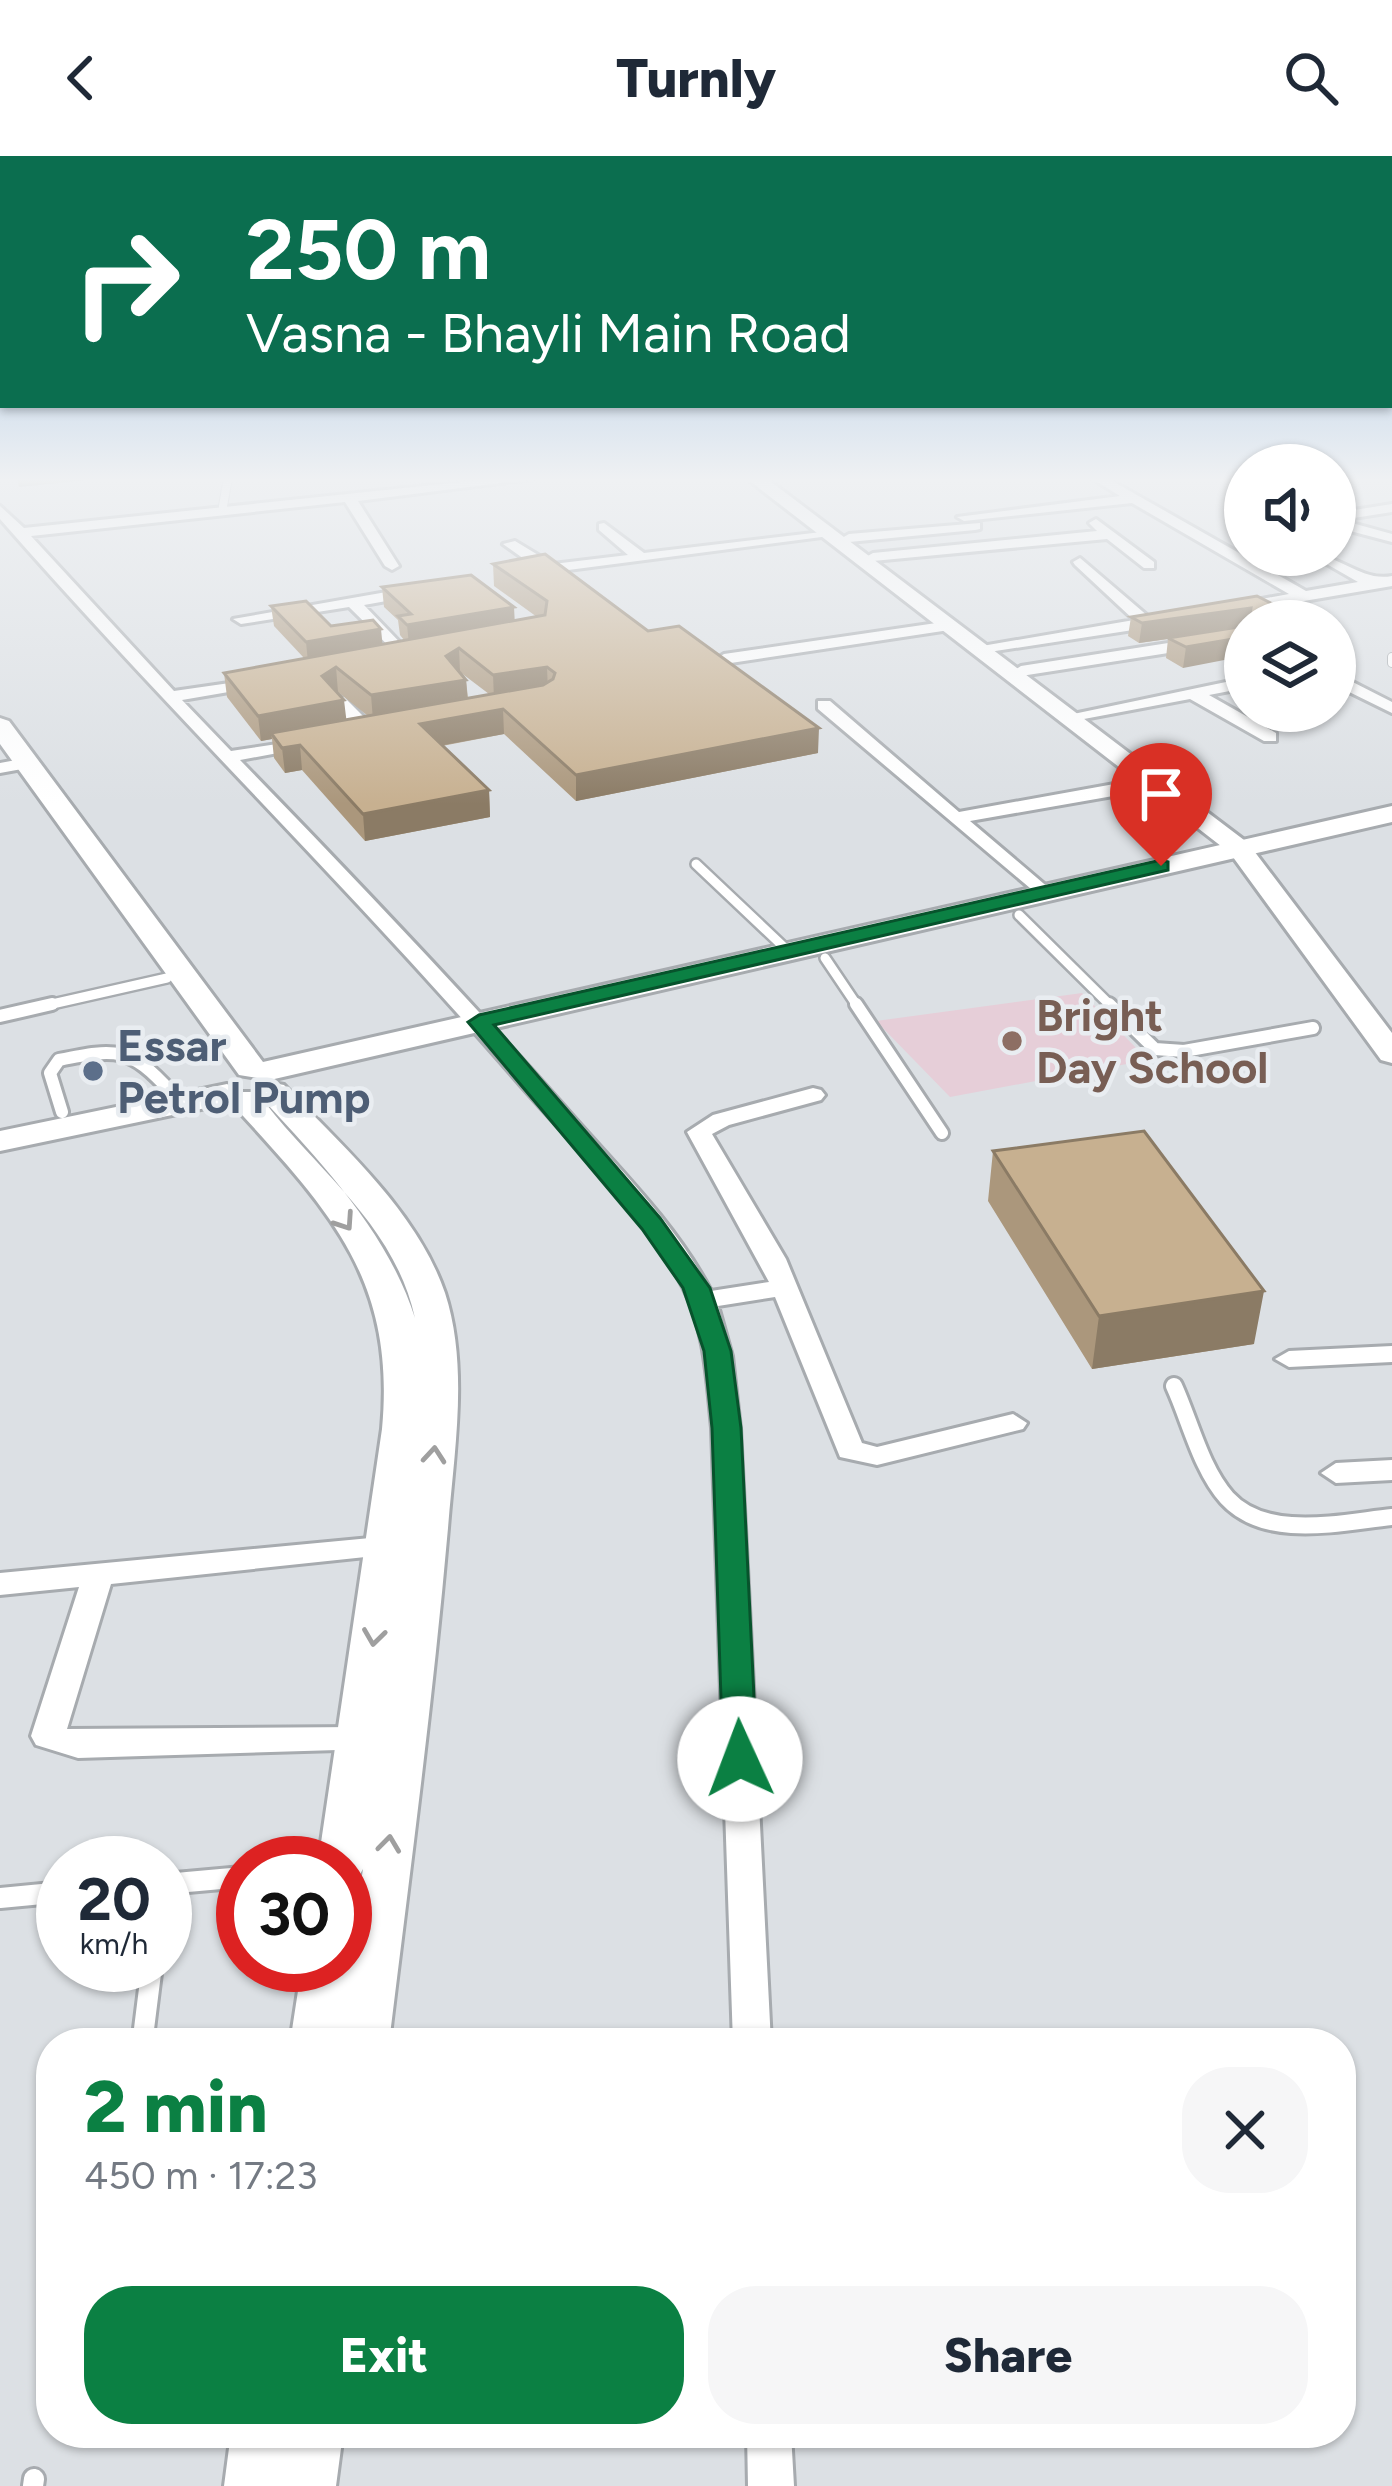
<!DOCTYPE html>
<meta charset="utf-8">
<style>
:root{--surface:#fff;--page:#f6f6f7;--text:#1f2937;--muted:#747a83;--accent:#0b8043}
body{margin:0;font-family:Figtree,sans-serif;background:var(--page);color:var(--text);height:100vh;display:flex;flex-direction:column;font-size:45px;white-space:nowrap}
*{box-sizing:border-box;margin:0}
p{font-size:39px;color:var(--muted)}
.icon{flex:none;width:66px;height:66px;fill:none;stroke:currentColor;stroke-width:2;stroke-linecap:round;stroke-linejoin:round}
.map{position:relative;flex:1;overflow:hidden}
.drawer{position:absolute;left:36px;top:1872px;width:1320px;height:420px;display:flex;flex-direction:column;background:var(--surface);border-radius:48px;box-shadow:0 3px 9px #0004}
.drawer>*{flex:none}
.banner{position:absolute;left:0px;top:0px;width:1392px;height:252px;box-shadow:0 3px 9px #0004;background:#0b6e4f;color:#fff;overflow:hidden}
.tools{position:absolute;left:1224px;top:288px;display:grid;gap:24px}
.tools a{display:grid;place-items:center;width:132px;height:132px;border-radius:50%;background:var(--surface);box-shadow:0 3px 9px #0004;font-size:60px}
.speed{position:absolute;left:36px;top:1680px;display:flex;gap:24px;font-size:60px;font-weight:700;text-align:center}
.speed>*{display:grid;place-content:center;width:156px;height:156px;border-radius:50%;background:var(--surface);box-shadow:0 3px 9px #0004;line-height:1}
.speed small{font-size:30px;font-weight:400}
.speed .limit{border:18px solid #d22;background:#fff;color:#111}
.pin{position:absolute;display:grid;place-items:center;width:102px;height:102px;color:#fff;margin:-123px -51px;border-radius:50% 50% 50% 0;rotate:-45deg;box-shadow:0 0 12px #0007}
.pin .icon{rotate:45deg}
.me{position:absolute;width:132px;margin:-66px;rotate:358deg;stroke-linejoin:round;filter:drop-shadow(0 0 9px #0008)}
.turn{display:flex;align-items:center;gap:42px;height:252px;padding:0 48px;font-size:54px}
.turn .icon{width:156px;height:156px;stroke-width:2.5}
.turn b{display:block;font-size:84px;line-height:102px}
.round{display:grid;place-items:center;flex:none;width:126px;height:126px;border-radius:48px;background:var(--page)}
.headline{display:flex;align-items:center;justify-content:space-between;height:204px;padding:0 48px}
h1{font-size:72px;font-weight:800;line-height:90px;color:var(--accent)}
.action{display:flex;gap:24px;margin-top:auto;padding:24px 48px}
.action a{flex:1;height:138px;border-radius:48px;background:var(--accent);color:#fff;font-size:48px;font-weight:800;line-height:138px;text-align:center}
.action a+a{background:var(--page);color:var(--text)}
header{display:flex;justify-content:space-between;align-items:center;height:156px;padding:0 48px;background:var(--surface);font-size:54px;font-weight:800}
.map>svg:first-child{display:block}
</style>
<header><svg class="icon" aria-label="back" viewBox="0 0 24 24"><path d="M15 5l-7 7 7 7"/></svg>Turnly<svg class="icon" aria-label="search" viewBox="0 0 24 24"><circle cx="10" cy="10" r="6"/><path d="M15 15l6 6"/></svg></header>
<div class="map">
<svg width="1392" height="2330" viewBox="0 0 1392 2330">
<rect width="100%" height="100%" fill="#dce0e4"/>
<path fill="#e6ced8" d="M 1082,837 L 1148,904 L 950,941 L 876,865 Z"/>
<g fill="none" stroke-linecap="round" stroke-linejoin="round">
<defs>
<path id="service-far4" d="M 223,350 L 228,322
M 1392,501 L 1392,507"/>
<path id="service-far3" d="M 696,708 L 788,795
M 1019,759 L 1112,851
M 825,802 L 858,851
M 39,851 L 167,822"/>
<path id="service-far2" d="M 856,848 L 942,977
M 1109,848 L 1155,893 L 1184,895 L 1313,872
M 0,860 L 52,848
M 62,956 L 50,917 L 59,904 C 117,892 130,891 171,936"/>
<path id="service-far1" d="M 1174,1230 C 1190,1265 1201,1313 1227,1342 C 1266,1385 1342,1366 1392,1361"/>
<path id="service" d="M 165,1728 L 243,1721
M 0,1742 L 63,1736
M 148,1887 L 143,1881 L 152,1809
M 33,2330 L 34,2323"/>
<path id="minor" d="M 500,322 L 540,322 L 358,345 L 399,410 L 392,414 L 385,410 L 345,346 L 31,380 L 174,535 L 264,522 L 264,530 L 182,544 L 231,595 L 310,583 L 310,591 L 240,604 C 350,717 459,832 564,950 C 616,1010 674,1065 711,1135 L 769,1126 L 687,976 L 713,959 L 813,932 L 821,934 L 825,939 L 821,944 L 729,969 L 712,978 L 786,1103 L 862,1287 L 877,1291 L 1013,1258 L 1027,1267 L 1023,1273 L 877,1309 L 840,1301 L 775,1141 L 718,1150 L 732,1200 L 740,1272 L 771,1887 L 733,1887 L 712,1272 C 707,1224 705,1173 683,1131 C 642,1053 574,991 517,925 C 349,731 168,555 0,363 L 0,350 L 24,372 Z
M 1091,322 L 1107,322 L 1306,435 L 1358,426 L 1311,399 C 1341,399 1362,426 1392,420 L 1392,430 L 1234,457 L 1226,452 L 1229,449 L 1289,438 L 1132,347 L 964,365 L 957,361 L 1120,340 Z
M 1392,348 L 1392,356 L 1341,364 L 1392,378 L 1392,386 L 1335,371 L 1335,357 Z
M 1096,363 L 1154,406 L 1154,412 L 1144,412 L 1107,383 L 873,405 L 866,401 L 873,397 L 1097,375 L 1089,367 Z
M 604,367 L 644,397 L 830,375 L 837,379 L 553,416 L 538,413 L 503,388 L 515,385 L 553,408 L 628,399 L 599,374 L 599,368 Z
M 980,367 L 980,373 L 975,374 L 849,386 L 842,382 L 849,378 Z
M 1080,402 L 1149,461 L 1167,458 L 1175,463 L 1146,472 L 976,498 L 976,492 L 982,490 L 1134,464 L 1075,409 L 1073,406 Z
M 415,431 L 420,433 L 420,439 L 364,449 L 412,499 L 414,502 L 406,507 L 349,451 L 241,468 L 233,463 Z
M 950,465 L 956,467 L 956,473 L 724,508 L 716,503 L 724,498 Z
M 1245,475 L 1245,485 L 1021,520 L 1013,515 L 1021,510 Z
M 1335,517 L 1392,546 L 1392,557 L 1335,529 Z
M 1245,522 L 1245,532 L 1209,539 L 1276,577 L 1276,585 L 1264,585 L 1190,543 L 1068,566 L 1059,561 Z
M 332,541 L 344,541 L 374,571 L 374,579 L 362,579 L 332,549 Z
M 818,545 L 830,545 L 959,656 L 1153,621 L 1162,627 L 1153,633 L 970,665 L 1050,733 L 1053,737 L 1043,743 L 818,553 Z
M 27,602 L 36,607 L 33,611 L 0,617 L 0,607 Z
M 1392,1190 L 1392,1206 L 1289,1211 L 1275,1203 L 1289,1195 Z
M 1392,1304 L 1392,1324 L 1336,1327 L 1321,1317 L 1336,1307 Z
M 402,1379 L 413,1382 L 417,1389 L 413,1396 L 111,1428 L 67,1573 L 359,1571 L 371,1575 L 376,1584 L 371,1593 L 78,1602 L 36,1589 L 31,1580 L 79,1431 L 0,1439 L 0,1417 Z
M 747,2277 L 791,2277 L 794,2330 L 748,2330 Z"/>
<path id="tertiary" d="M 746,322 L 766,322 L 1248,687 L 1392,877 L 1392,907 L 1381,904 L 1230,697 Z
M 273,927 L 284,929 C 342,990 417,1055 445,1137 C 469,1211 454,1296 448,1372 C 433,1544 410,1715 389,1887 L 290,1887 L 302,1809 L 345,1809 L 345,1795 L 349,1804 L 363,1713 L 359,1720 L 345,1725 L 345,1707 L 318,1707 L 382,1273 C 396,1123 329,1054 234,950 L 229,943 L 234,936 L 256,936 C 318,1003 387,1074 415,1162 C 393,1064 313,1013 257,936 Z
M 231,2277 L 343,2277 L 336,2330 L 224,2330 Z"/>
<path id="secondary" d="M 0,562 L 9,565 L 263,906 L 1392,650 L 1392,666 L 270,924 L 239,919 L 0,588 Z
M 227,928 L 244,938 L 239,945 L 0,995 L 0,975 Z"/>
</defs>
<use href="#service-far4" stroke="#a7abaf" stroke-width="10"/>
<use href="#service-far3" stroke="#a7abaf" stroke-width="14"/>
<use href="#service-far2" stroke="#a7abaf" stroke-width="18"/>
<use href="#service-far1" stroke="#a7abaf" stroke-width="22"/>
<use href="#service" stroke="#a7abaf" stroke-width="26"/>
<use href="#minor" stroke="#a7abaf" stroke-width="6"/>
<use href="#tertiary" stroke="#a7abaf" stroke-width="6"/>
<use href="#secondary" stroke="#a7abaf" stroke-width="6"/>
<use href="#service-far4" stroke="#fff" stroke-width="8"/>
<use href="#service-far3" stroke="#fff" stroke-width="9"/>
<use href="#service-far2" stroke="#fff" stroke-width="12"/>
<use href="#service-far1" stroke="#fff" stroke-width="16"/>
<use href="#service" stroke="#fff" stroke-width="20"/>
<use href="#minor" fill="#fff" fill-rule="evenodd"/>
<use href="#tertiary" fill="#fff" fill-rule="evenodd"/>
<use href="#secondary" fill="#fff" fill-rule="evenodd"/>
</g>
<path fill="#ab977c" fill-rule="evenodd" d="M 493,408 L 648,475 L 818,597 L 576,645 L 504,578 L 442,590 L 489,634 L 490,661 L 365,685 L 302,614 L 285,617 L 274,602 L 272,583 L 261,585 L 227,541 L 224,517 L 304,502 L 274,470 L 271,450 L 383,488 L 404,484 L 400,479 L 398,464 L 384,451 L 382,431 L 515,464 L 537,461 L 494,430 ZM 460,516 L 489,538 L 468,542 L 466,524 ZM 337,536 L 338,536 L 368,560 L 346,564 Z
M 1257,440 L 1183,512 L 1166,502 L 1168,483 L 1139,487 L 1128,480 L 1131,461 Z
M 993,995 L 1254,1188 L 1092,1213 L 988,1045 Z"/>
<path fill="#8b7b65" d="M 17,322 L 109,322 L 19,331 Z
M 514,451 L 515,470 L 409,489 L 407,469 Z
M 1251,452 L 1249,465 L 1245,465 L 1245,472 L 1139,487 L 1142,467 Z
M 381,473 L 383,493 L 308,506 L 306,486 Z
M 1245,481 L 1245,500 L 1183,512 L 1186,491 Z
M 459,492 L 460,516 L 446,500 Z
M 336,511 L 338,536 L 325,544 L 322,520 Z
M 547,511 L 548,536 L 494,543 L 493,519 Z
M 466,524 L 468,548 L 373,564 L 371,539 Z
M 344,544 L 347,569 L 271,577 L 272,583 L 261,585 L 258,560 Z
M 503,553 L 504,578 L 422,593 L 420,568 Z
M 819,572 L 818,597 L 576,645 L 576,619 Z
M 300,589 L 302,614 L 285,617 L 282,592 Z
M 489,634 L 490,661 L 365,685 L 363,658 Z
M 1264,1135 L 1254,1188 L 1092,1213 L 1099,1160 Z"/>
<path fill="#c7b090" stroke="#8b7b65" stroke-width="3" d="M 545,398 L 648,475 L 679,470 L 819,572 L 576,619 L 503,553 L 420,568 L 489,634 L 363,658 L 300,589 L 282,592 L 271,577 L 543,529 L 553,523 L 555,517 L 547,511 L 493,519 L 459,492 L 446,500 L 466,524 L 371,539 L 336,511 L 322,520 L 344,544 L 258,560 L 224,517 L 545,459 L 547,445 L 493,408 Z
M 471,419 L 514,451 L 407,469 L 398,460 L 411,458 L 382,431 Z
M 1257,440 L 1306,465 L 1249,465 L 1251,452 L 1142,467 L 1131,461 Z
M 306,445 L 331,470 L 373,464 L 381,473 L 306,486 L 271,450 Z
M 1245,470 L 1245,481 L 1186,491 L 1168,482 Z
M 1144,975 L 1264,1135 L 1099,1160 L 993,995 Z"/>
<defs><path id="oneway-chevron" d="M-2-3.5L2.5 0L-2 3.5" fill="none" stroke-width="1.6" stroke-linecap="round" stroke-linejoin="round" transform="scale(3)"/></defs>
<g stroke="#9f9f9f">
<use href="#oneway-chevron" transform="translate(345 1066) rotate(56)"/>
<use href="#oneway-chevron" transform="translate(434 1299) rotate(-85)"/>
<use href="#oneway-chevron" transform="translate(374 1481) rotate(98)"/>
<use href="#oneway-chevron" transform="translate(389 1688) rotate(-83)"/>
</g>
<linearGradient id="sky" x2="0" y2="1"><stop stop-color="#8bb4e0"/><stop offset="0.5" stop-color="#eff1f3"/><stop offset="1" stop-color="#eff1f3" stop-opacity="0"/></linearGradient>
<rect width="1392" height="648" fill="url(#sky)"/>
<path fill="#0b8043" stroke="#07532c" stroke-width="3" d="M 1161,704 L 1168,706 L 1168,714 L 494,869 L 660,1062 L 710,1132 L 731,1195 L 741,1272 L 757,1603 L 752,1612 L 740,1616 L 728,1612 L 723,1603 L 712,1272 L 704,1195 L 683,1132 L 642,1073 L 468,866 L 479,859 Z"/>
<circle fill="#8d6e63" stroke="#e9edf1" stroke-width="4.5" cx="1012" cy="885" r="12"/>
<circle fill="#5c6f8a" stroke="#e9edf1" stroke-width="4.5" cx="93" cy="915" r="12"/>
<g text-anchor="middle" stroke-width="9" stroke-linejoin="round" paint-order="stroke">
<g font-size="45" font-weight="bold" fill="#785e54" stroke="#e9edf1" text-anchor="start">
<text x="1036" y="875">Bright<tspan x="1036" dy="52">Day School</tspan></text>
</g>
<g font-size="45" font-weight="bold" fill="#4e5e75" stroke="#e9edf1" text-anchor="start">
<text x="117" y="905">Essar<tspan x="117" dy="52">Petrol Pump</tspan></text>
</g>
</g>
</svg>
<div class="tools">
<a><svg class="icon" aria-label="sound" viewBox="0 0 24 24"><path d="M4 9h4l5-4v14l-5-4H4zM17 9q2 3 0 6"/></svg></a>
<a><svg class="icon" aria-label="layers" viewBox="0 0 24 24"><path d="M12 4l9 5-9 5-9-5zM3 14l9 5 9-5"/></svg></a>
</div>
<div class="speed"><div>20<small>km/h</small></div><div class="limit">30</div></div>
<div class="pin" style="left:1161px;top:710px;background:#d93025"><svg class="icon" aria-label="arrive" viewBox="0 0 24 24"><path d="M6 21V4h12l-3 4 3 4H6"/></svg></div>
<svg class="me" style="left:740px;top:1603px" viewBox="-20 -20 40 40"><circle r="19" fill="#fff"/><path d="M0-13L10 11 0 6-10 11z" fill="#0b8043"/></svg>
<div class="banner">
<div class="turn"><svg class="icon" aria-label="right" viewBox="0 0 24 24"><path d="M7 20v-9h11M14 6l5 5-5 5"/></svg><div><b>250 m</b>Vasna - Bhayli Main Road</div></div>
</div>
<section class="drawer">
<div class="headline"><div><h1>2 min</h1><p>450 m · 17:23</p></div><a class="round"><svg class="icon" aria-label="close" viewBox="0 0 24 24"><path d="M6 6l12 12M18 6L6 18"/></svg></a></div>
<div class="action"><a>Exit</a><a>Share</a></div>
</section>
</div>
